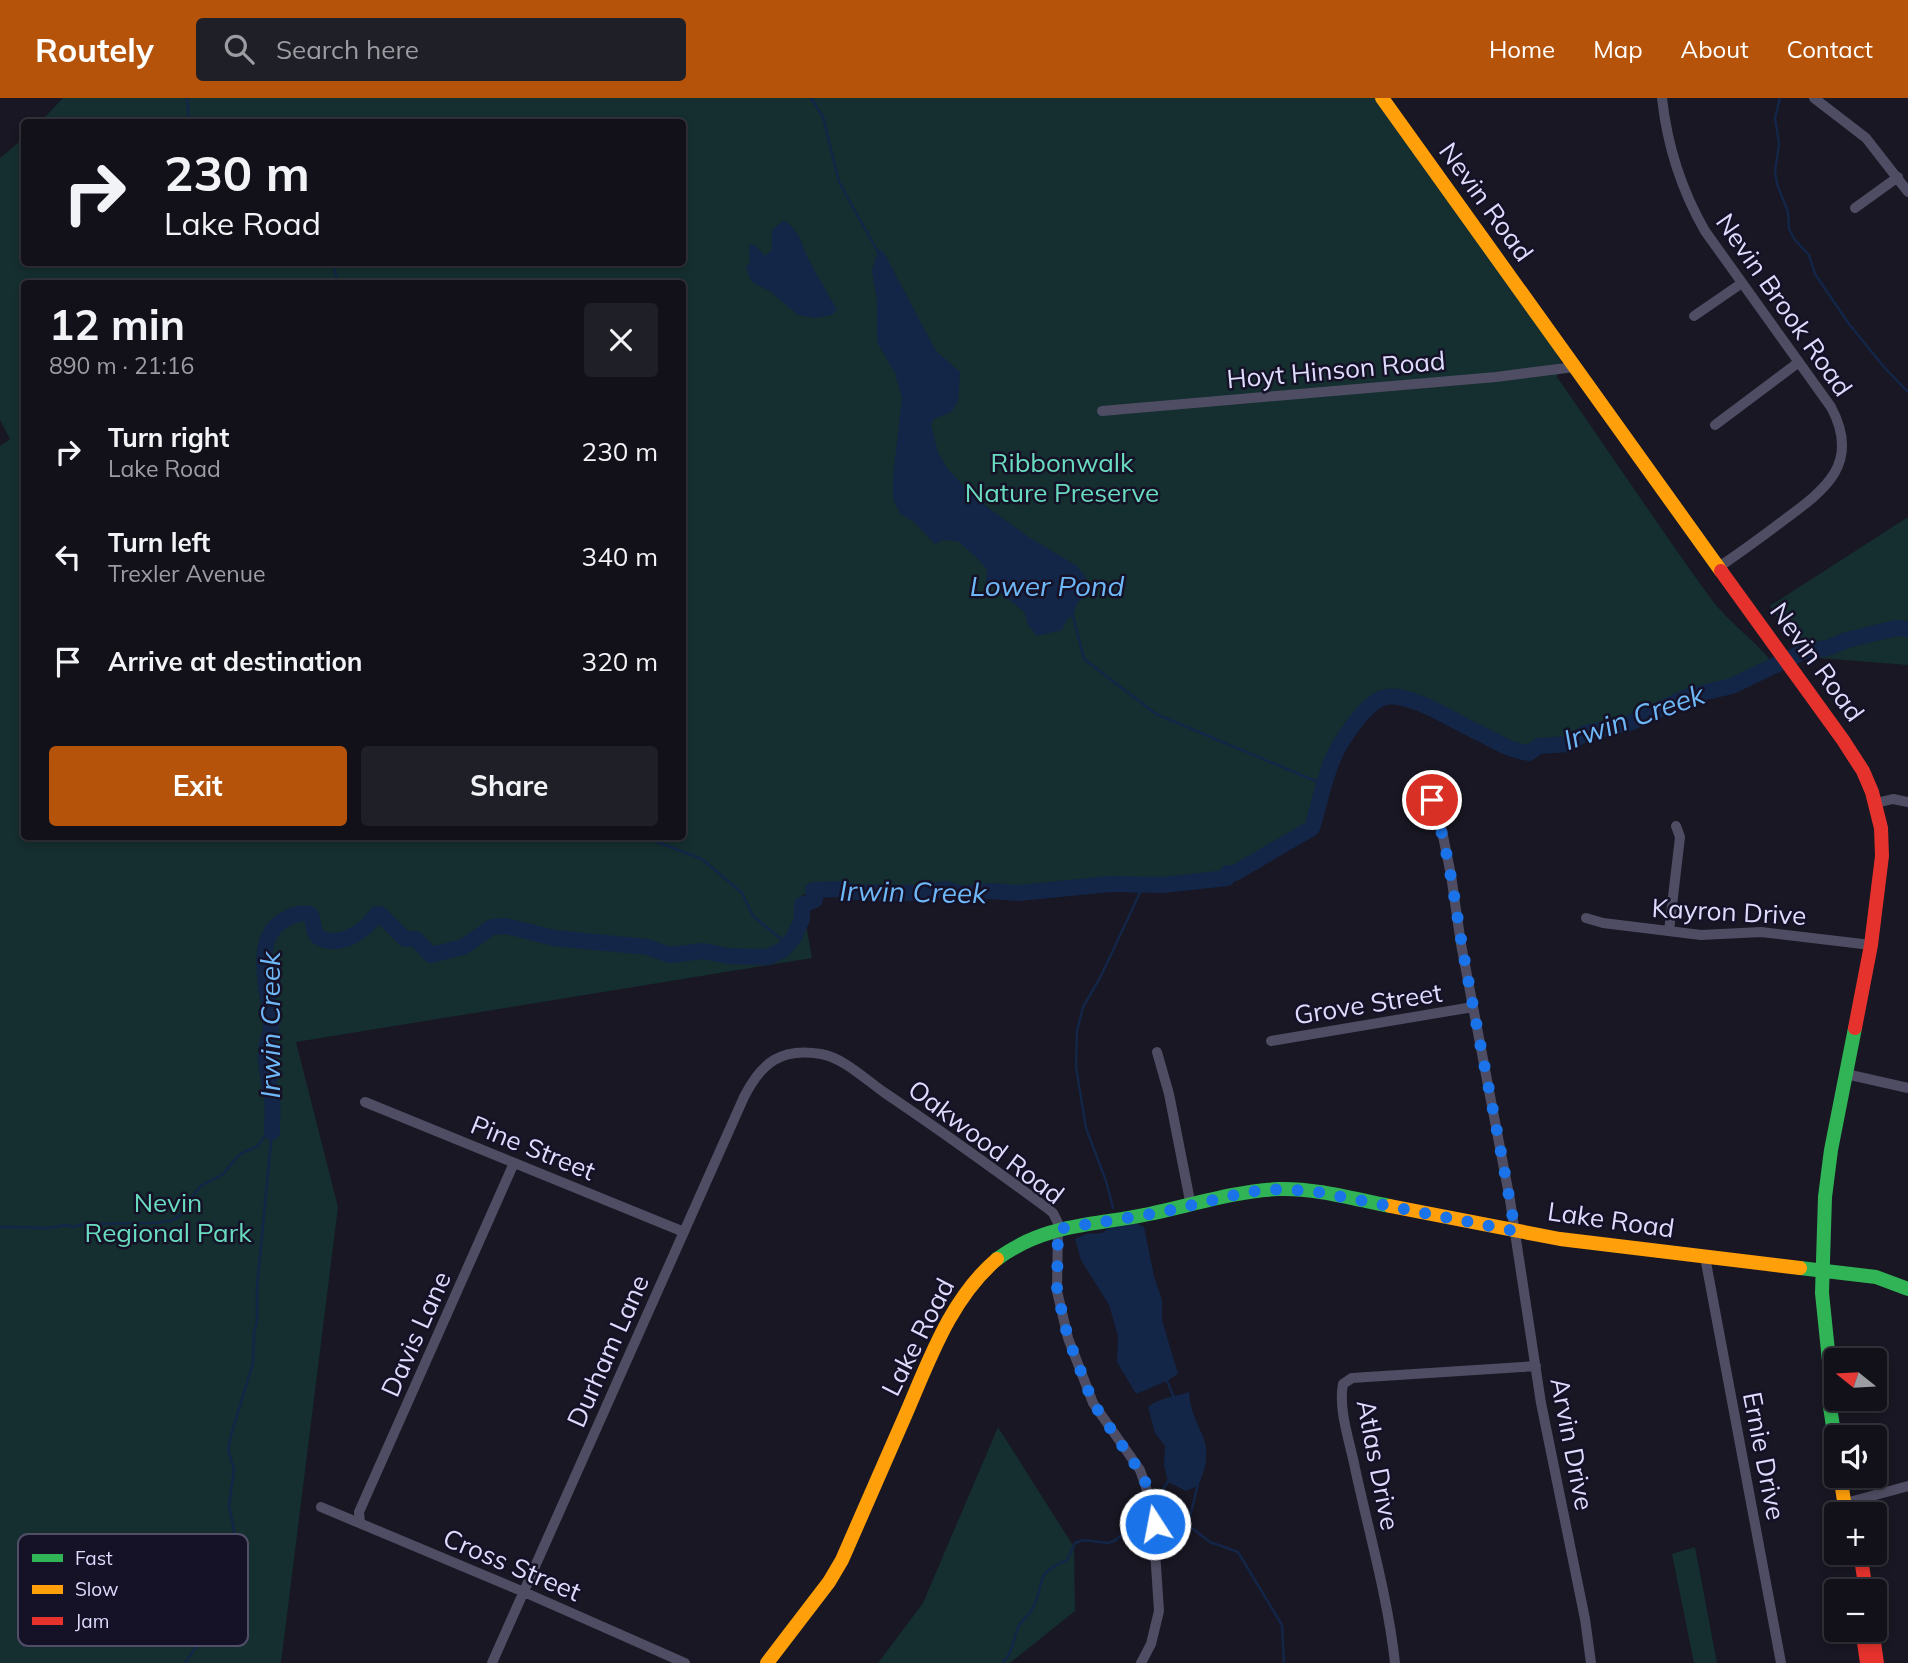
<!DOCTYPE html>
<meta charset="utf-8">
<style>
:root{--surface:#12111a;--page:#1f1f27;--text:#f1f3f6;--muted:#9c9da2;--line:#313139;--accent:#b45309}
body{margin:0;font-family:Mulish,sans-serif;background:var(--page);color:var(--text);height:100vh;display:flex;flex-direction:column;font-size:26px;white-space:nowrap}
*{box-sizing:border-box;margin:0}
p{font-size:23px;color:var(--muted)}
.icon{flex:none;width:38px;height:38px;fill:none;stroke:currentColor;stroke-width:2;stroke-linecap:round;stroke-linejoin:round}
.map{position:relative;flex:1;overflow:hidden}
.sheet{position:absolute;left:21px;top:182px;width:665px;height:560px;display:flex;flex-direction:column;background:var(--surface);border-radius:7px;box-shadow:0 4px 10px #0003,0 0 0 2px var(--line)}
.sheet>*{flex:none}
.hud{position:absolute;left:21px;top:21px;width:665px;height:147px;border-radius:7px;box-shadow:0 4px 10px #0003,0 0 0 2px var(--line);background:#12111a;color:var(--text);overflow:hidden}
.needle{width:46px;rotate:288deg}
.fabs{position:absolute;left:1824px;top:1250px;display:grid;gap:14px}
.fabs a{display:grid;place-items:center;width:63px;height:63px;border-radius:7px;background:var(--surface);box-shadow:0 4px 10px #0003,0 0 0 2px var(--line);font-size:35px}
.pin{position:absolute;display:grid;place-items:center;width:60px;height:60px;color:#fff;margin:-30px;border:4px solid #fff;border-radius:50%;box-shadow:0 2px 7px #0007}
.me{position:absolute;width:77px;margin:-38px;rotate:349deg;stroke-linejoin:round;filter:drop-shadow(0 0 5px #0008)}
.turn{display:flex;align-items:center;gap:24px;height:147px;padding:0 28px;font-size:32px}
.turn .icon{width:91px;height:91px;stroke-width:2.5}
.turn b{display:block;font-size:49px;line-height:60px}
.round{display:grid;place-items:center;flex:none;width:74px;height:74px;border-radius:7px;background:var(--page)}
.summary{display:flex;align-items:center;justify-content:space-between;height:119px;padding:0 28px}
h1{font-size:42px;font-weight:700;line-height:52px}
.primary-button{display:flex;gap:14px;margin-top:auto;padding:14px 28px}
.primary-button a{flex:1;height:80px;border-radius:7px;background:var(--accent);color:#fff;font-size:28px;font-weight:700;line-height:80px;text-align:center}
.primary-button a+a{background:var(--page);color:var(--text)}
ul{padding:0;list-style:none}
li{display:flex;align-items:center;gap:21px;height:105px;padding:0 28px}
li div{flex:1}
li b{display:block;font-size:26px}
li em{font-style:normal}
header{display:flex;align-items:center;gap:42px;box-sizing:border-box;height:98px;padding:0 35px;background:var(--accent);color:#fff}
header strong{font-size:33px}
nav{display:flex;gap:38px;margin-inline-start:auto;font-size:24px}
.search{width:490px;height:63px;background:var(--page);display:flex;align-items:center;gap:18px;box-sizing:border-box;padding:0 24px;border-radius:7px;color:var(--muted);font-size:26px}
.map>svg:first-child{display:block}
</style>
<header>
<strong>Routely</strong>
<div class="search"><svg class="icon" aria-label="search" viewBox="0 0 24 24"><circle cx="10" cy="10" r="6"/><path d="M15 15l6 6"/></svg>Search here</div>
<nav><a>Home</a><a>Map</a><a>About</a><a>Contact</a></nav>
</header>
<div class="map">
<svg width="1908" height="1565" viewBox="0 0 1908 1565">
<rect width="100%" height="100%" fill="#181723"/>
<path fill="#152e2f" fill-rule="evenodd" d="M 63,0 L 1375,0 L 1550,245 L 1561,263 L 1557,279 C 1608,352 1657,426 1709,498 C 1728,525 1756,542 1775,568 L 1732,588 L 1689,598 L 1630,625 L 1585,635 L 1569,646 L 1539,648 L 1529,655 C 1507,652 1495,642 1475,633 C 1453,623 1409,595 1386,599 C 1366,603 1339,645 1332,663 C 1324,685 1318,708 1312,730 L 1235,775 L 1228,775 L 1227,780 L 1164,787 L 1110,786 L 1019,795 L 990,793 L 962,796 L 946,791 L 916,795 L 857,794 L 839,791 L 813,792 L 801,798 L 812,860 L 296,944 L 338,1109 L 281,1565 L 0,1565 L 0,348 L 10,341 L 0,322 L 0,60 L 24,40 L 24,164 L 682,164 L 682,24 L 40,24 ZM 24,186 L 682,186 L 682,738 L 24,738 Z
M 1908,419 L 1908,567 L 1806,559 L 1770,508 Z
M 998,1329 L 1074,1449 L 1075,1513 L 1010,1565 L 878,1565 L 923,1505 Z
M 1695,1449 L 1717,1565 L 1694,1565 L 1672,1456 Z"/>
<path fill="#132648" d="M 784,122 C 798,132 801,143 807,158 C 816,176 827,194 837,212 L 832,217 L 814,220 L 798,217 L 771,194 L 752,184 L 746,170 L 750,164 L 749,146 L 756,148 L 765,158 L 772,151 L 772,132 Z
M 878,152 L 883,153 L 936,253 L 960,274 L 958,304 L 951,314 L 934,321 L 931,327 L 938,354 L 947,370 L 976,401 L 1030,440 L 1077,468 L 1085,478 L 1089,491 L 1087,497 L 1077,505 L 1073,517 L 1067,522 L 1062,532 L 1037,538 L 1028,527 L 1024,514 L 986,483 L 987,472 L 979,462 L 958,443 L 943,442 L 935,446 L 913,423 L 900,416 L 893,400 L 893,378 L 902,300 L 895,275 L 877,244 L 877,203 L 872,173 Z
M 1133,1123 L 1144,1129 L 1154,1178 L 1162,1202 L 1162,1222 L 1178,1276 L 1167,1283 L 1136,1296 L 1117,1264 L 1118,1238 L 1109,1207 L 1081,1162 L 1075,1141 L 1086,1136 L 1102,1135 L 1116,1125 Z
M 1189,1294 C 1192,1336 1220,1339 1198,1388 L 1186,1393 L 1168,1384 L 1164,1367 L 1165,1348 L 1155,1335 L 1148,1309 C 1160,1299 1174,1299 1189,1294 Z"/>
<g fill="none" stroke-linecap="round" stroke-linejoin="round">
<path stroke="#132648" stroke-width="2.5" d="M 187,0 L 189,24
M 811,0 L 823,19 L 839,84 L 878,154
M 1780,0 L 1775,20 L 1779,46 L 1775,73 L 1777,86 L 1788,114 L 1789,131 L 1795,142 L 1809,157 L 1815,176 L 1849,226 L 1884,269 L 1908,294
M 332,164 L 336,177 L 336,186
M 1072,514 L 1084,561 L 1156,616 L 1325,687
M 641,738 L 702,761 L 742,795 L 753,818 L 781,841 L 794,839
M 1113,1110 L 1106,1083 L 1086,1030 L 1076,969 L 1077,933 L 1083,909 L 1101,878 L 1144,786
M 0,1129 L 49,1130 L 66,1127 L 73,1129 L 84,1126 L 156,1125 L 173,1122 L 183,1115 L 190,1101 L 202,1087 L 222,1077 L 240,1056 L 258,1048 L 264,1039 L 272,1034
M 1167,1283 L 1175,1302
M 1198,1386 L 1188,1427 L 1210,1444 L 1238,1454 L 1282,1527 L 1284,1565
M 1158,1399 L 1169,1382
M 185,1565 L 218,1517 L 226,1502 L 232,1482 L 234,1465 L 234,1432 L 229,1408 L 234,1371 L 228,1352 L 231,1337 L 253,1265 L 254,1235 L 257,1223 L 257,1188 L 272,1034
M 1003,1565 C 1013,1554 1012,1544 1018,1530 C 1021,1522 1027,1520 1031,1513 C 1048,1486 1029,1478 1067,1462 L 1075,1445 L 1083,1442 L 1108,1445 L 1116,1442 L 1144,1414"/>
<path stroke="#132648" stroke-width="16" d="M 272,1034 C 272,1024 273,1013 272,1002 C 270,986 265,969 266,954 C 266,944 271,937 271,928 C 270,897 250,841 284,822 C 293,817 300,814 310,816 C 315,824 311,831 318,839 C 340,851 364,834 377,816 L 380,816 L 405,841 L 416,841 L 431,857 L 463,849 L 492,829 L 506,828 L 554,840 L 647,849 L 670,857 L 703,853 L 728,858 L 768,859 L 783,852 L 794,839 L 802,821 L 802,807 L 815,802 L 813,792 L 839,791 L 857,794 L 916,795 L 946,791 L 962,796 L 990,793 L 1019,795 L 1110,786 L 1164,787 L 1227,780 L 1228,775 L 1235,775 L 1312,730 C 1319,708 1323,685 1332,663 C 1339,645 1366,603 1386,599 C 1409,594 1454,623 1475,633 C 1495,642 1507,652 1529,655 L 1539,648 L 1569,646 L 1585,635 L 1630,625 L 1689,598 L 1732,588 L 1805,553 L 1827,550 L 1847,542 L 1896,530 L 1908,531"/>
<path stroke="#4e4d63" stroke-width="10" d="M 1662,0 C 1667,46 1682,93 1705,133 L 1831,309 C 1861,365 1826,391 1784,422 C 1763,438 1741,454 1719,469
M 1814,0 L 1866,40 L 1908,94
M 1855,110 L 1898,79
M 1694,218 L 1742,185
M 1102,313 L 1496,279 L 1574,269
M 1715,327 L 1799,264
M 1432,701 L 1442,733 L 1451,777 L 1461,846 L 1510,1102 L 1541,1305 L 1585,1521 L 1591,1565
M 1876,705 L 1893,701 L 1908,704
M 1586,820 L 1603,825 L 1701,837 L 1761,834 L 1871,847
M 1669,833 L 1680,739 L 1676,728
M 1271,943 L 1473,909
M 1157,954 L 1169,996 L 1191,1108
M 1846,976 L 1908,990
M 365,1004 L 684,1134
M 1705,1159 L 1781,1565
M 1853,1403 L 1908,1388
M 321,1409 L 524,1494 L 685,1565
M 360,1425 L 359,1414 L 367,1396 L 514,1065
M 492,1565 L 744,999 C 761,965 781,949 821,956 C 844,960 866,982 885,995 C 940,1032 994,1071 1047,1110 L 1053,1115 L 1058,1125 L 1057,1193 L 1068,1240 L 1093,1305 L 1140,1372 L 1152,1407 L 1159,1513 L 1151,1546 L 1141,1565
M 1395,1565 C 1388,1500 1369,1435 1355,1370 C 1350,1344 1338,1312 1343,1286 L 1352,1280 L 1536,1268"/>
<path stroke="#30b455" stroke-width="14" d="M 997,1161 C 1046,1125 1092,1128 1149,1116 C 1192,1107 1235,1093 1279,1091 C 1316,1090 1354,1101 1390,1108
M 1800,1170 L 1876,1179 L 1908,1191
M 1836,1348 L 1830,1309 L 1831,1282 L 1822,1195 L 1825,1099 L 1831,1052 L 1855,930"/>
<path stroke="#ff9f0a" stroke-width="14" d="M 1382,0 L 1721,473
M 1390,1108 L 1560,1141 L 1800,1170
M 1840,1377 L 1846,1416
M 767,1565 L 829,1484 L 842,1462 C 863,1414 884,1366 905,1318 C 929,1263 950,1201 997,1161"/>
<path stroke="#e5322d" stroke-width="14" d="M 1721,473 L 1843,642 L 1863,673 L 1872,694 L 1881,730 L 1882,758 L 1871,847 L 1855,930
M 1860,1454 L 1866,1493
M 1862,1531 L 1867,1565
M 1872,1531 L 1877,1565"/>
</g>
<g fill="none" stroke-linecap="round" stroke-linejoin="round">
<path stroke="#1a73e8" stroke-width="12" stroke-dasharray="0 21.6" d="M 1155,1426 L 1151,1400 L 1143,1378 L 1093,1305 L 1068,1240 L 1057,1193 L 1058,1131 L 1163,1114 L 1247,1094 L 1282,1091 L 1318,1094 L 1515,1133 C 1500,1043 1481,954 1465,864 C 1455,810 1450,754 1432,702"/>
</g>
<g text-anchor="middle" stroke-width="5" stroke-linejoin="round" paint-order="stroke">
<g font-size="26" fill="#dedbfd" stroke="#151228">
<text transform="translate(1486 104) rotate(54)" y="9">Nevin Road</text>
<text transform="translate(1784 207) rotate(55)" y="9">Nevin Brook Road</text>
<text transform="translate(1336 272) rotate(-5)" y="9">Hoyt Hinson Road</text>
<text transform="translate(1817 564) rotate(54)" y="9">Nevin Road</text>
<text transform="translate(1729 814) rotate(3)" y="9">Kayron Drive</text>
<text transform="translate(1368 906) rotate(-9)" y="9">Grove Street</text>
<text transform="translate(986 1044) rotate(37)" y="9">Oakwood Road</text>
<text transform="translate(533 1050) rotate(22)" y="9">Pine Street</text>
<text transform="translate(1611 1122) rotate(8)" y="9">Lake Road</text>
<text transform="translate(416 1236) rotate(-66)" y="9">Davis Lane</text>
<text transform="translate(918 1239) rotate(-63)" y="9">Lake Road</text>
<text transform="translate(608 1253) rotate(-66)" y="9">Durham Lane</text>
<text transform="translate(1572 1346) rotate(79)" y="9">Arvin Drive</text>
<text transform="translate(1764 1358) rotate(79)" y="9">Ernie Drive</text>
<text transform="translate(1378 1367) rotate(79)" y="9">Atlas Drive</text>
<text transform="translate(512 1467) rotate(23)" y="9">Cross Street</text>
</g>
<g font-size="26" fill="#69dbbe" stroke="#151228">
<text x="1062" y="374">Ribbonwalk<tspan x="1062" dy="30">Nature Preserve</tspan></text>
<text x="168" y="1114">Nevin<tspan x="168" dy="30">Regional Park</tspan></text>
</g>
<g font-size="28" font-style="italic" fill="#6eb8f8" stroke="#151228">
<text x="1047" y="498">Lower Pond</text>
<text transform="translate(1634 619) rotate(-19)" y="10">Irwin Creek</text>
<text transform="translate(913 794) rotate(1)" y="10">Irwin Creek</text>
<text transform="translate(270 927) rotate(-90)" y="10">Irwin Creek</text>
</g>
</g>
<rect x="18" y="1436" width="230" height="112" rx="10" fill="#151228" stroke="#514e68" stroke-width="2"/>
<rect x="32" y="1456" width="31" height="8" fill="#30b455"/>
<rect x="32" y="1487" width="31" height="9" fill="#ff9f0a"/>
<rect x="32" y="1519" width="31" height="8" fill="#e5322d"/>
<g font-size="19" fill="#dedbfd">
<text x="75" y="1467">Fast</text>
<text x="75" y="1498">Slow</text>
<text x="75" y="1530">Jam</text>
</g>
</svg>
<div class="fabs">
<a><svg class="needle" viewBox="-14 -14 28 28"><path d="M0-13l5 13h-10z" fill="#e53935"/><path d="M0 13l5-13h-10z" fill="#9c9da2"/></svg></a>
<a><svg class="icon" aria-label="sound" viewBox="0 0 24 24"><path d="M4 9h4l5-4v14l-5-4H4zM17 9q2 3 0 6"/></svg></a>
<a>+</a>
<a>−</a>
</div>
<div class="pin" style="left:1432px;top:702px;background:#d93025"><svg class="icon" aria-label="arrive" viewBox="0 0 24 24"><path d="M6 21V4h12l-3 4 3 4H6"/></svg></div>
<svg class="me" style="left:1155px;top:1426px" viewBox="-20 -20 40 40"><circle r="17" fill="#1a73e8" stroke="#fff" stroke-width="3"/><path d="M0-11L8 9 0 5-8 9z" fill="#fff"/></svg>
<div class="hud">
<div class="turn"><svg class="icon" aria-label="right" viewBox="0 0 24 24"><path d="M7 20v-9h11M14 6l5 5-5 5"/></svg><div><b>230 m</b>Lake Road</div></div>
</div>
<section class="sheet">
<div class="summary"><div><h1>12 min</h1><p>890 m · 21:16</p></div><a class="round"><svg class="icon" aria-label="close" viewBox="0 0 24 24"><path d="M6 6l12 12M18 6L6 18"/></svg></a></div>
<ul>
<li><svg class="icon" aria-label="right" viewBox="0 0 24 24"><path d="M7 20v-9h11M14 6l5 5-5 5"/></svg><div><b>Turn right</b><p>Lake Road</p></div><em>230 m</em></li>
<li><svg class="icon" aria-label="left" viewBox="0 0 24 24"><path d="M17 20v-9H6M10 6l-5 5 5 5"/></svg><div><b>Turn left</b><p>Trexler Avenue</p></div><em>340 m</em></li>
<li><svg class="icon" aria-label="arrive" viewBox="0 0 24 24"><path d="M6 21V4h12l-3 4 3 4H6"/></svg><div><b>Arrive at destination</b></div><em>320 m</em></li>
</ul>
<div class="primary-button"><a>Exit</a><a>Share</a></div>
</section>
</div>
